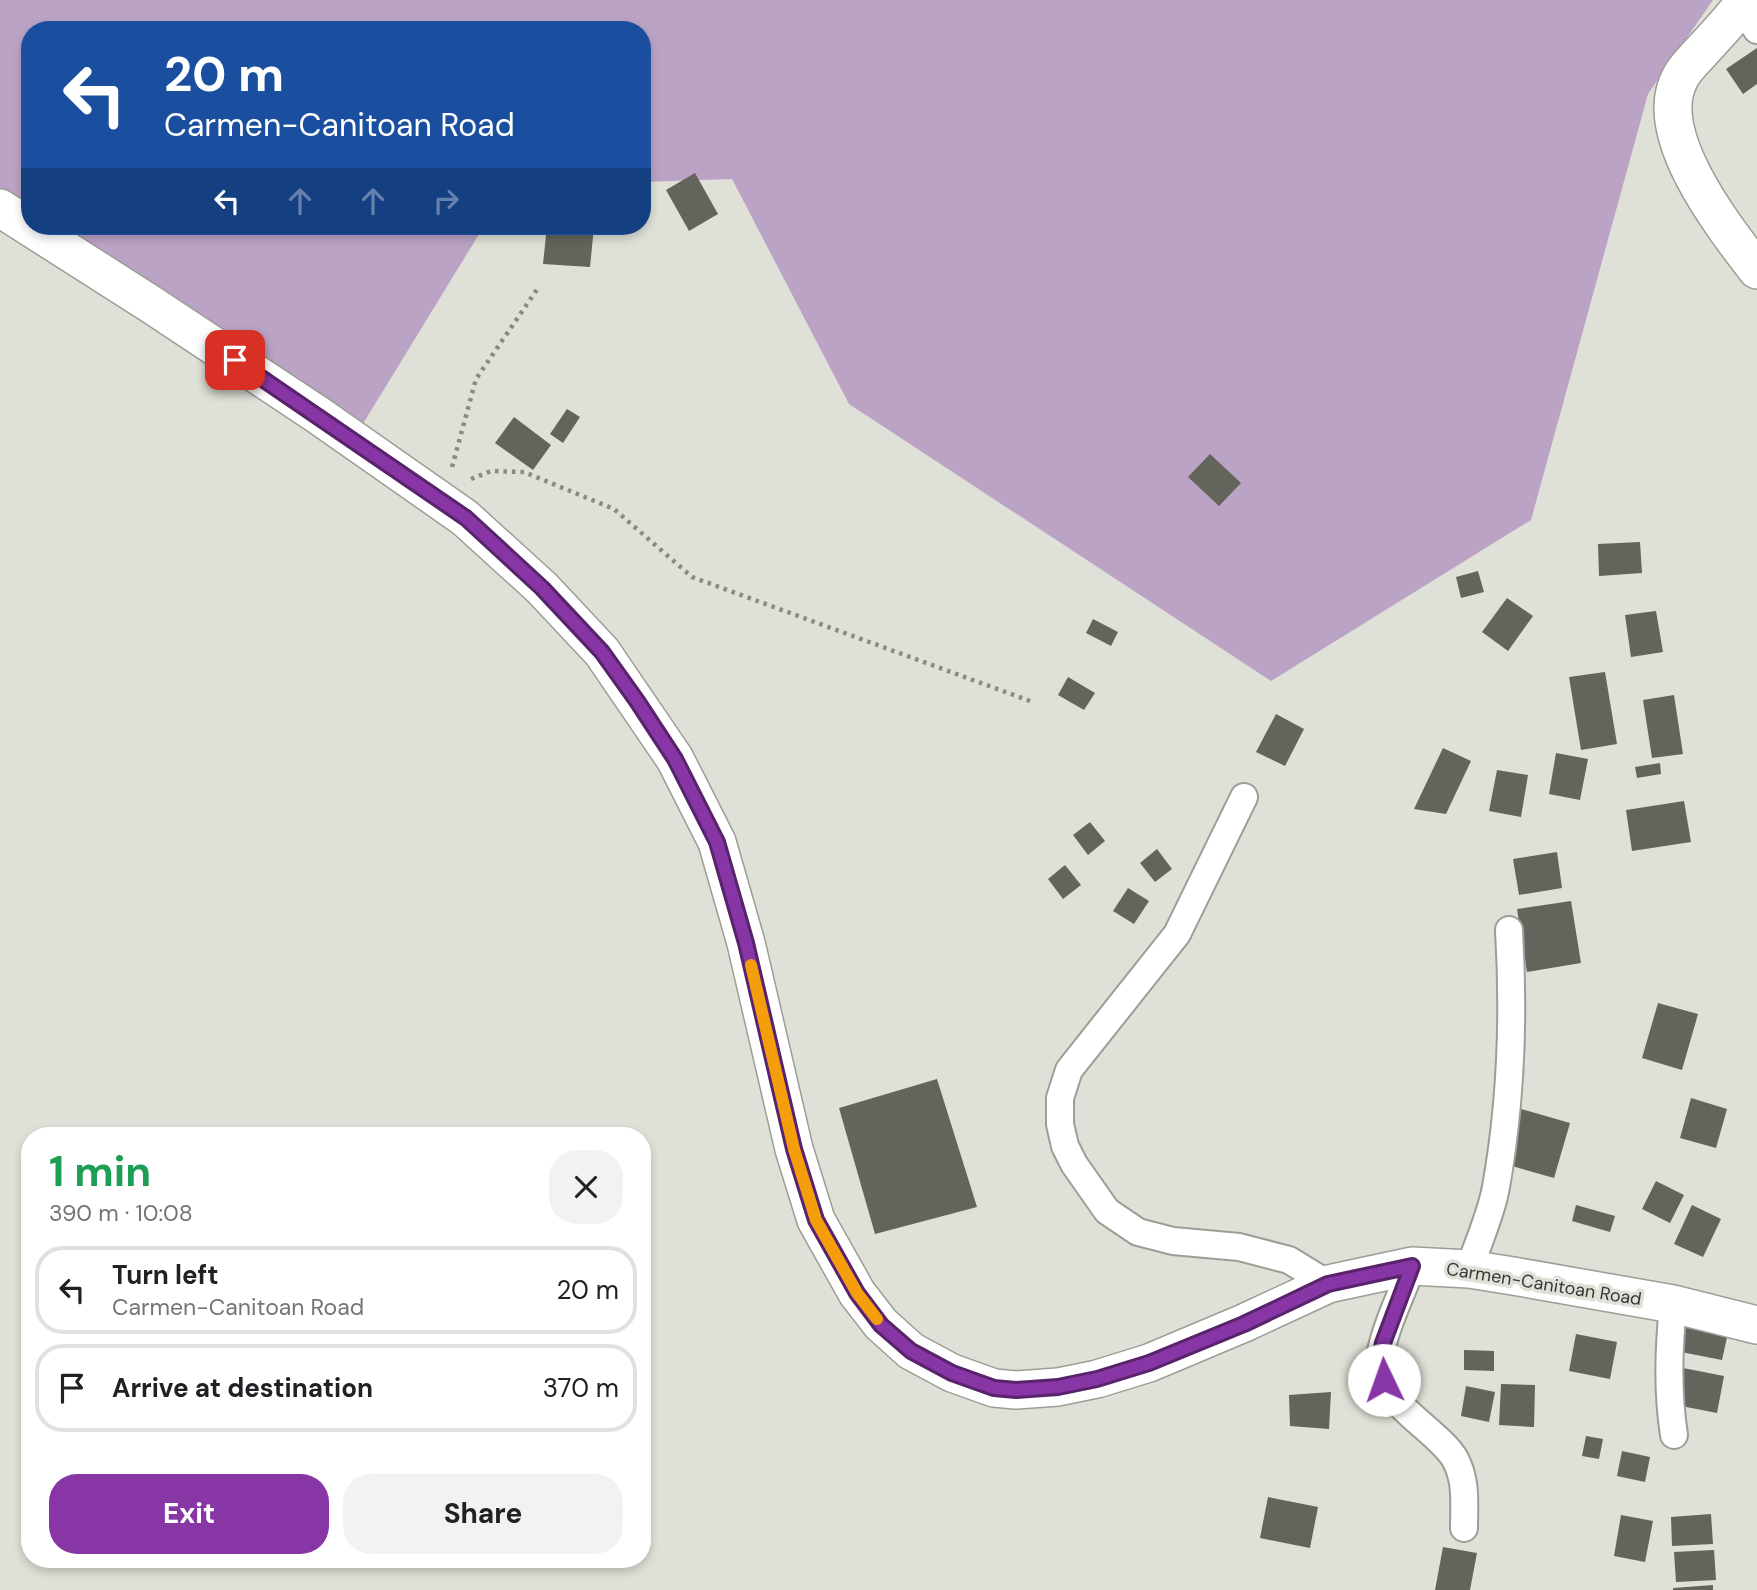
<!DOCTYPE html>
<meta charset="utf-8">
<style>
:root{--surface:#fff;--page:#f2f2f2;--text:#202124;--muted:#757577;--line:#e0e0e0;--accent:#8836a5}
body{margin:0;font-family:"DM Sans",sans-serif;background:var(--page);color:var(--text);height:100vh;display:flex;flex-direction:column;font-size:26px;white-space:nowrap}
*{box-sizing:border-box;margin:0}
p{font-size:23px;color:var(--muted)}
.icon{flex:none;width:38px;height:38px;fill:none;stroke:currentColor;stroke-width:2;stroke-linecap:round;stroke-linejoin:round}
.map{position:relative;flex:1;overflow:hidden}
.panel{position:absolute;left:21px;top:1127px;width:630px;height:441px;display:flex;flex-direction:column;background:var(--surface);border-radius:28px;box-shadow:0 4px 10px #0003}
.panel>*{flex:none}
.hud{position:absolute;left:21px;top:21px;width:630px;height:214px;border-radius:28px;box-shadow:0 4px 10px #0003;background:#1a4fa0;color:#fff;overflow:hidden}
.pin{position:absolute;display:grid;place-items:center;width:60px;height:60px;color:#fff;margin:-30px;border-radius:14px;box-shadow:0 4px 10px #0006}
.me{position:absolute;width:77px;margin:-38px;rotate:357deg;stroke-linejoin:round;filter:drop-shadow(0 0 5px #0008)}
.turn{display:flex;align-items:center;gap:24px;height:147px;padding:0 28px;font-size:32px}
.turn .icon{width:91px;height:91px;stroke-width:2.5}
.turn b{display:block;font-size:49px;line-height:60px}
.lanes{display:flex;align-items:center;height:66px;padding:0 28px;background:#0003;justify-content:center;gap:35px;direction:ltr}
.lanes .off{opacity:.35}
.round{display:grid;place-items:center;flex:none;width:74px;height:74px;border-radius:28px;background:var(--page)}
.overview{display:flex;align-items:center;justify-content:space-between;height:119px;padding:0 28px}
h1{font-size:42px;font-weight:700;line-height:52px;color:#1e9e55}
.button{display:flex;gap:14px;margin-top:auto;padding:14px 28px}
.button a{flex:1;height:80px;border-radius:28px;background:var(--accent);color:#fff;font-size:28px;font-weight:700;line-height:80px;text-align:center}
.button a+a{background:var(--page);color:var(--text)}
ul{padding:0;list-style:none}
li{display:flex;align-items:center;gap:21px;height:88px;margin:0 14px 10px;padding:0 14px;border:4px solid var(--line);border-radius:28px}
li div{flex:1}
li b{display:block;font-size:26px}
li em{font-style:normal}
.map>svg:first-child{display:block}
</style>
<div class="map">
<svg width="1757" height="1590" viewBox="0 0 1757 1590">
<rect width="100%" height="100%" fill="#dfe0d7"/>
<path fill="#bba3c5" d="M 0,0 L 1713,0 L 1648,94 L 1531,520 L 1271,681 L 849,404 L 732,179 L 642,182 L 642,30 L 30,30 L 30,226 L 484,226 L 353,440 L 0,207 Z"/>
<path fill="#63645c" d="M 1757,48 L 1757,84 L 1743,94 L 1726,69 Z
M 695,173 L 718,214 L 689,231 L 666,190 Z
M 547,226 L 594,227 L 590,267 L 543,264 Z
M 567,409 L 580,417 L 563,443 L 550,434 Z
M 514,417 L 551,445 L 533,470 L 495,443 Z
M 1210,454 L 1241,483 L 1219,506 L 1188,477 Z
M 1640,542 L 1642,573 L 1599,576 L 1598,544 Z
M 1478,571 L 1484,592 L 1461,598 L 1456,577 Z
M 1507,598 L 1533,616 L 1508,651 L 1482,632 Z
M 1656,611 L 1663,652 L 1631,657 L 1625,615 Z
M 1093,619 L 1118,632 L 1111,646 L 1086,633 Z
M 1605,672 L 1617,744 L 1581,750 L 1569,677 Z
M 1068,677 L 1095,693 L 1084,710 L 1058,695 Z
M 1674,695 L 1683,754 L 1652,758 L 1643,700 Z
M 1276,714 L 1304,729 L 1285,766 L 1256,752 Z
M 1443,748 L 1471,761 L 1446,814 L 1414,809 Z
M 1556,753 L 1588,759 L 1580,800 L 1549,794 Z
M 1660,763 L 1661,774 L 1637,778 L 1635,767 Z
M 1497,770 L 1528,775 L 1521,817 L 1489,811 Z
M 1684,801 L 1691,842 L 1632,851 L 1626,810 Z
M 1090,822 L 1105,841 L 1088,855 L 1073,835 Z
M 1157,849 L 1172,869 L 1155,882 L 1140,863 Z
M 1557,852 L 1562,888 L 1519,895 L 1513,859 Z
M 1065,865 L 1081,885 L 1063,899 L 1048,879 Z
M 1128,888 L 1149,901 L 1134,924 L 1113,911 Z
M 1571,901 L 1581,963 L 1527,972 L 1517,909 Z
M 1658,1003 L 1698,1014 L 1682,1070 L 1642,1058 Z
M 937,1079 L 977,1207 L 875,1234 L 839,1108 Z
M 1691,1098 L 1727,1109 L 1716,1148 L 1680,1138 Z
M 1521,1109 L 1570,1123 L 1554,1178 L 1505,1164 Z
M 1656,1181 L 1684,1195 L 1670,1223 L 1642,1209 Z
M 1576,1205 L 1615,1216 L 1610,1232 L 1572,1221 Z
M 1692,1205 L 1721,1219 L 1703,1257 L 1674,1244 Z
M 1689,1316 L 1730,1324 L 1722,1360 L 1681,1352 Z
M 1576,1334 L 1617,1342 L 1610,1379 L 1569,1371 Z
M 1464,1350 L 1494,1351 L 1494,1371 L 1464,1370 Z
M 1683,1368 L 1724,1376 L 1717,1413 L 1676,1405 Z
M 1501,1384 L 1535,1385 L 1534,1427 L 1499,1425 Z
M 1466,1386 L 1495,1392 L 1489,1422 L 1461,1416 Z
M 1331,1392 L 1329,1429 L 1290,1426 L 1289,1395 Z
M 1586,1436 L 1603,1439 L 1599,1459 L 1582,1456 Z
M 1622,1451 L 1650,1457 L 1645,1482 L 1617,1476 Z
M 1268,1497 L 1318,1507 L 1310,1548 L 1260,1538 Z
M 1711,1514 L 1713,1544 L 1672,1546 L 1671,1517 Z
M 1621,1515 L 1653,1521 L 1645,1562 L 1614,1556 Z
M 1443,1547 L 1477,1553 L 1470,1590 L 1435,1590 Z
M 1714,1550 L 1716,1580 L 1676,1582 L 1674,1552 Z
M 1713,1585 L 1713,1590 L 1673,1590 L 1673,1588 Z"/>
<g fill="none" stroke-linecap="round" stroke-linejoin="round">
<defs>
<path id="street" d="M 1741,7 L 1757,30
M 1244,797 L 1177,934 L 1069,1070 L 1060,1098 L 1060,1124 L 1065,1146 L 1074,1164 L 1107,1211 L 1138,1232 L 1173,1241 L 1239,1247 L 1289,1260 L 1328,1284
M 1412,1266 C 1402,1293 1381,1336 1379,1364 C 1377,1400 1439,1431 1455,1459 C 1467,1481 1464,1504 1464,1528
M 1469,1269 C 1478,1243 1491,1215 1496,1187 C 1511,1103 1514,1015 1509,930
M 1673,1304 C 1669,1348 1667,1390 1674,1435"/>
<path id="secondary" d="M 1746,0 C 1732,19 1716,36 1700,53 C 1693,61 1684,69 1680,78 C 1650,134 1724,227 1757,270
M 0,208 L 152,305 L 318,415 L 465,518 L 542,588 L 602,652 L 675,759 L 717,842 L 746,943 L 794,1149 L 816,1220 L 857,1293 L 881,1324 L 911,1351 L 952,1373 L 994,1388 L 1016,1390 L 1058,1387 L 1097,1379 L 1149,1363 L 1244,1323 L 1328,1284 L 1412,1266 L 1469,1269 L 1513,1276 L 1673,1304 L 1757,1325"/>
</defs>
<use href="#street" stroke="#9c9d94" stroke-width="30"/>
<use href="#secondary" stroke="#9c9d94" stroke-width="40"/>
<path stroke="#898a84" stroke-width="4.5" stroke-dasharray="3.5 5" stroke-linecap="butt" d="M 452,467 L 476,379 L 538,288
M 471,479 L 491,471 L 524,472 L 614,509 L 692,577 L 1030,701"/>
<use href="#street" stroke="#fff" stroke-width="26"/>
<use href="#secondary" stroke="#fff" stroke-width="37"/>
</g>
<g fill="none" stroke-linecap="round" stroke-linejoin="round">
<defs>
<path id="route" d="M 235,360 L 466,518 L 542,588 L 602,652 L 637,701 L 675,759 L 717,842 L 746,943 L 794,1149 L 816,1220 L 857,1293 L 881,1325 L 911,1351 L 952,1373 L 994,1388 L 1016,1390 L 1058,1387 L 1097,1379 L 1149,1363 L 1244,1324 L 1328,1284 L 1412,1266 L 1383,1343 L 1378,1366 L 1384,1380"/>
</defs>
<use href="#route" stroke="#58236b" stroke-width="18"/>
<use href="#route" stroke="#8836a5" stroke-width="12"/>
<path stroke="#f59e0b" stroke-width="12" d="M 751,965 L 794,1149 L 816,1220 L 857,1293 L 877,1319"/>
</g>
<g text-anchor="middle" stroke-width="7" stroke-linejoin="round" paint-order="stroke">
<g font-size="18" fill="#373834" stroke="#dfe0d7">
<text transform="translate(1544 1284) rotate(9)" y="6">Carmen-Canitoan Road</text>
</g>
</g>
</svg>
<div class="pin" style="left:235px;top:360px;background:#d93025"><svg class="icon" aria-label="arrive" viewBox="0 0 24 24"><path d="M6 21V4h12l-3 4 3 4H6"/></svg></div>
<svg class="me" style="left:1384px;top:1380px" viewBox="-20 -20 40 40"><circle r="19" fill="#fff"/><path d="M0-13L10 11 0 6-10 11z" fill="#8836a5"/></svg>
<div class="hud">
<div class="turn"><svg class="icon" aria-label="left" viewBox="0 0 24 24"><path d="M17 20v-9H6M10 6l-5 5 5 5"/></svg><div><b>20 m</b>Carmen-Canitoan Road</div></div>
<div class="lanes"><svg class="icon" aria-label="left" viewBox="0 0 24 24"><path d="M17 20v-9H6M10 6l-5 5 5 5"/></svg><svg class="icon off" aria-label="ahead" viewBox="0 0 24 24"><path d="M12 20V5M6 11l6-6 6 6"/></svg><svg class="icon off" aria-label="ahead" viewBox="0 0 24 24"><path d="M12 20V5M6 11l6-6 6 6"/></svg><svg class="icon off" aria-label="right" viewBox="0 0 24 24"><path d="M7 20v-9h11M14 6l5 5-5 5"/></svg></div>
</div>
<section class="panel">
<div class="overview"><div><h1>1 min</h1><p>390 m · 10:08</p></div><a class="round"><svg class="icon" aria-label="close" viewBox="0 0 24 24"><path d="M6 6l12 12M18 6L6 18"/></svg></a></div>
<ul>
<li><svg class="icon" aria-label="left" viewBox="0 0 24 24"><path d="M17 20v-9H6M10 6l-5 5 5 5"/></svg><div><b>Turn left</b><p>Carmen-Canitoan Road</p></div><em>20 m</em></li>
<li><svg class="icon" aria-label="arrive" viewBox="0 0 24 24"><path d="M6 21V4h12l-3 4 3 4H6"/></svg><div><b>Arrive at destination</b></div><em>370 m</em></li>
</ul>
<div class="button"><a>Exit</a><a>Share</a></div>
</section>
</div>
